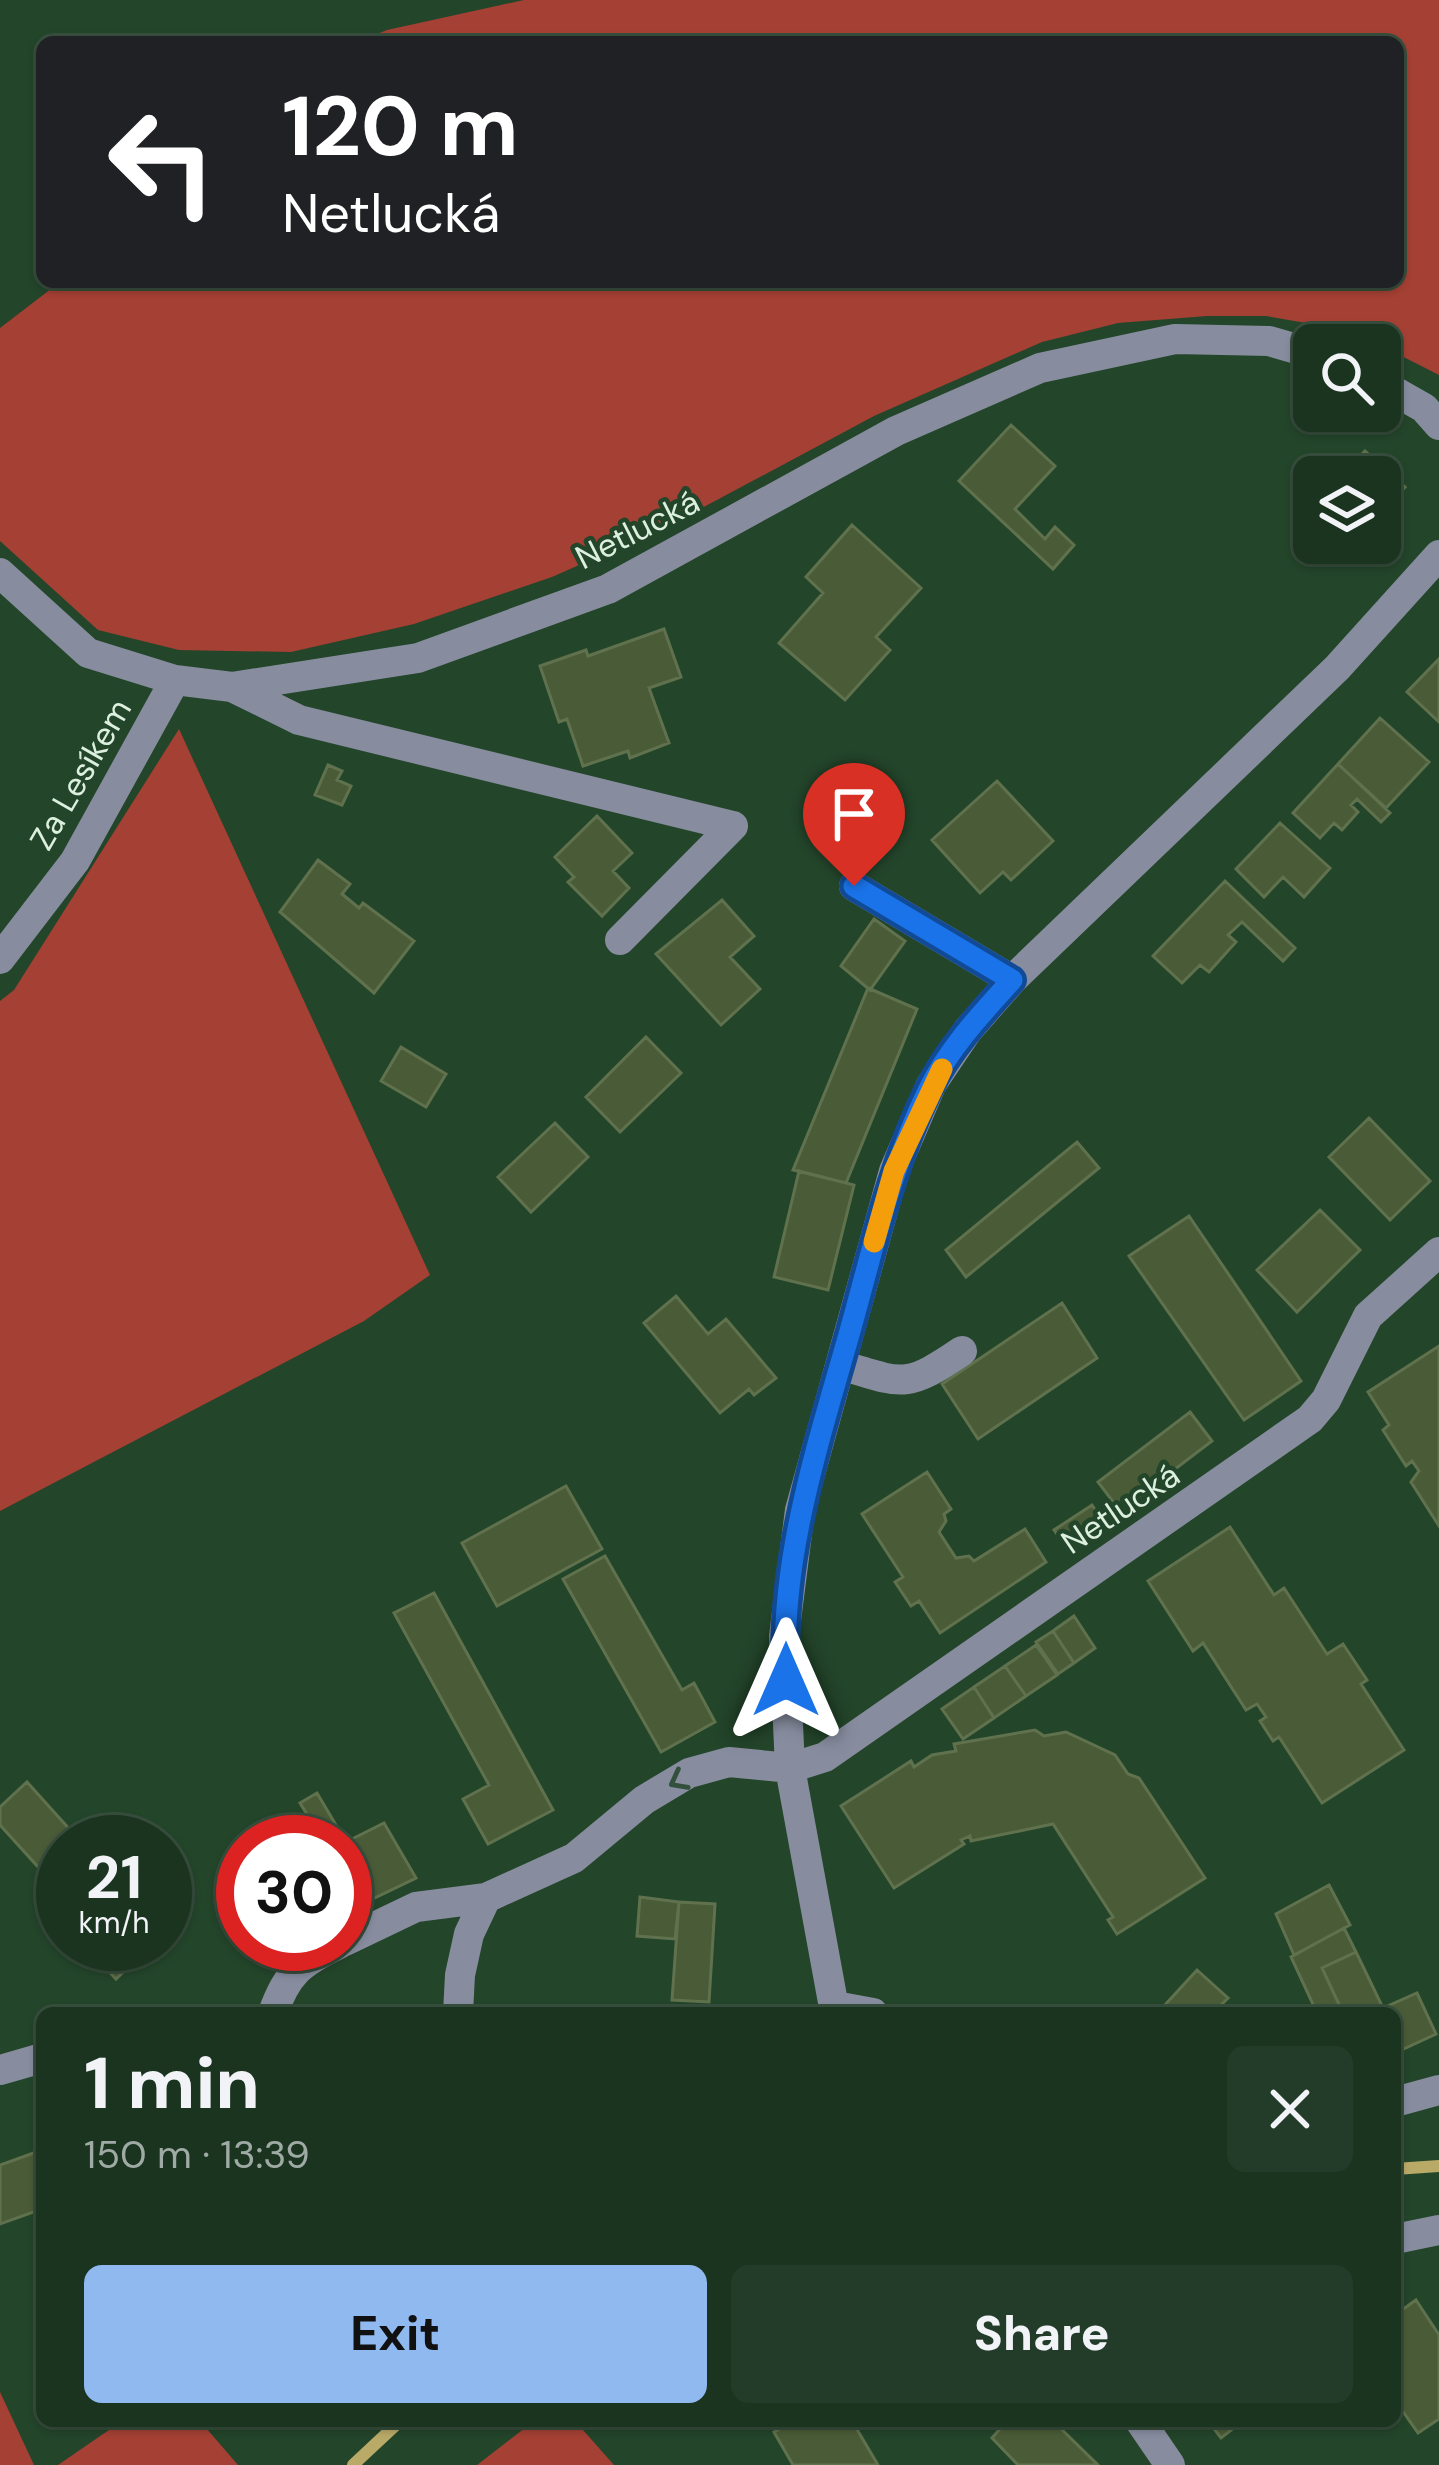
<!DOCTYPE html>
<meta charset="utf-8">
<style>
:root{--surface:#1a3420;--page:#233c29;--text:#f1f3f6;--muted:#9faaa5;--line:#384f3e;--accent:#90b9f0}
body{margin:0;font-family:"DM Sans",sans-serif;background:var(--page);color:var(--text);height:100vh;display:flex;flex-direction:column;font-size:45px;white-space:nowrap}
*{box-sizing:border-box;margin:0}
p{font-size:39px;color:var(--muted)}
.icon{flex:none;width:66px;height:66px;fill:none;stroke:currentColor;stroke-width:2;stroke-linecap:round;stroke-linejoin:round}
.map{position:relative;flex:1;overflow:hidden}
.panel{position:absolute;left:36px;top:2007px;width:1365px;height:420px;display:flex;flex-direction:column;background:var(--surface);border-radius:18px;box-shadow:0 3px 9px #0004,0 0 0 3px var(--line)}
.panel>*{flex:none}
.guide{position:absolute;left:36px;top:36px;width:1368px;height:252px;border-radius:18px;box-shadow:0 3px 9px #0004,0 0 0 3px var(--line);background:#202124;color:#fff;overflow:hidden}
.buttons{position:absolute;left:1293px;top:324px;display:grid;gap:24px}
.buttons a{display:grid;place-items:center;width:108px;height:108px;border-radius:18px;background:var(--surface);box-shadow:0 3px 9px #0004,0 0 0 3px var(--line);font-size:60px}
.speed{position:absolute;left:36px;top:1815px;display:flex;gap:24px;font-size:60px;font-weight:700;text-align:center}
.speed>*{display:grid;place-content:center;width:156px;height:156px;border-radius:50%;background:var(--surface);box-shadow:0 3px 9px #0004,0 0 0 3px var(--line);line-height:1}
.speed small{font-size:30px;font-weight:400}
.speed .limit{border:18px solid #d22;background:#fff;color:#111}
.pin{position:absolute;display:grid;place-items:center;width:102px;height:102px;color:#fff;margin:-123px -51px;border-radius:50% 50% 50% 0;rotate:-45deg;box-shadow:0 0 12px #0007}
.pin .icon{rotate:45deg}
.me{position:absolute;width:132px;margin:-66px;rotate:0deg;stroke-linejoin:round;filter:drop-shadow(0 0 9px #0008)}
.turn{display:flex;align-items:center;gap:42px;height:252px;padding:0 48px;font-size:54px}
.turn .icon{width:156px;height:156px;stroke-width:2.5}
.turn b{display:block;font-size:84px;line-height:102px}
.round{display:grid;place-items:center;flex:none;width:126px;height:126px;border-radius:18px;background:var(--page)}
.head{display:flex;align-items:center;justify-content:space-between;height:204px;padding:0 48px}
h1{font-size:72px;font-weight:800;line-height:90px}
.button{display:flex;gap:24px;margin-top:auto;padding:24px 48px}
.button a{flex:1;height:138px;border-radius:18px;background:var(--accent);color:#111;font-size:48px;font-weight:800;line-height:138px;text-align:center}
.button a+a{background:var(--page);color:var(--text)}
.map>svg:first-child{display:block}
</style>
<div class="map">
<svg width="1439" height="2465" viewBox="0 0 1439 2465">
<rect width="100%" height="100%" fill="#23452a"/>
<path fill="#a54034" d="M 524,0 L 1439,0 L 1439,375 L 1380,345 L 1323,326 L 1266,316 L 1207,316 L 1118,323 L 1042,342 L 874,416 L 672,524 L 552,577 L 414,624 L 291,652 L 179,650 L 98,630 L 0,541 L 0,328 L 60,282 L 1398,282 L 1398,42 L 357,42 L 387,30 Z
M 179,729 L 430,1275 L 364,1321 L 0,1511 L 0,1001 L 14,990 Z
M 0,2392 L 34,2465 L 0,2465 Z
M 122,2421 L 200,2421 L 238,2465 L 58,2465 Z
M 534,2421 L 575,2421 L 614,2465 L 477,2465 Z"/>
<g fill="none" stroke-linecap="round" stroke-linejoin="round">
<path stroke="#baaa68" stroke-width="12" d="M 1395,2169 L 1439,2166
M 353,2465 L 400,2421"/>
</g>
<path fill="#4a5b37" stroke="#60724d" stroke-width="3" d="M 1011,425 L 1055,466 L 1015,509 L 1045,539 L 1055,527 L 1074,545 L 1053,569 L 959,481 Z
M 1365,451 L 1405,487 L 1380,513 L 1380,477 L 1339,477 Z
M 852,525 L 921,588 L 876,637 L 890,650 L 845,700 L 779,643 L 823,593 L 806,577 Z
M 664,629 L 681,677 L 649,688 L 669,743 L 630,758 L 628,751 L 583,766 L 567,719 L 559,722 L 540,666 L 586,650 L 588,656 Z
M 1439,659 L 1439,722 L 1407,692 Z
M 1380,718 L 1429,762 L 1386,808 L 1338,764 Z
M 1338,764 L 1390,813 L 1381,822 L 1357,799 L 1351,805 L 1358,812 L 1342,830 L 1334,823 L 1320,838 L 1293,813 Z
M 328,765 L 342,771 L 337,780 L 351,786 L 342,805 L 315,795 Z
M 997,781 L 1053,841 L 1011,880 L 1003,872 L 980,893 L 932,840 Z
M 597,816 L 632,853 L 613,871 L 629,888 L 602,916 L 568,882 L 574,877 L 555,857 Z
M 1280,823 L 1330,868 L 1304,897 L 1283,877 L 1264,897 L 1236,869 Z
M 318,860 L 350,884 L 342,894 L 359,908 L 363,903 L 414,941 L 374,993 L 280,912 Z
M 1225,881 L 1295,948 L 1283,961 L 1242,922 L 1228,935 L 1236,942 L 1209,972 L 1200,965 L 1182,983 L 1153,956 Z
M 722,900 L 754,936 L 730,957 L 760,989 L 721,1025 L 656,954 Z
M 874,919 L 905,941 L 870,990 L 841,966 Z
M 868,988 L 917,1009 L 846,1183 L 793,1170 Z
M 646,1037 L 681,1073 L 620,1132 L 586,1097 Z
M 401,1047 L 446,1074 L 426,1107 L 381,1081 Z
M 1369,1118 L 1430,1181 L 1390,1220 L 1329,1157 Z
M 555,1123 L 588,1157 L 531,1212 L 498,1177 Z
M 1077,1142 L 1099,1168 L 966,1277 L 946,1250 Z
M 799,1171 L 854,1185 L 828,1290 L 774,1277 Z
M 1320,1210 L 1360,1250 L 1297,1312 L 1257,1270 Z
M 1189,1216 L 1301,1381 L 1244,1420 L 1129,1256 Z
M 676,1296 L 708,1334 L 726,1319 L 776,1378 L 754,1395 L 749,1389 L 720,1413 L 644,1323 Z
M 1062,1303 L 1097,1358 L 978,1439 L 942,1384 Z
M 1439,1346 L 1439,1526 L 1411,1482 L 1419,1471 L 1412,1461 L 1406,1466 L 1383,1430 L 1389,1425 L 1368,1392 Z
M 1190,1412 L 1212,1441 L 1120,1511 L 1098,1482 Z
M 927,1472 L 951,1509 L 944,1514 L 946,1521 L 939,1532 L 956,1558 L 969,1556 L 974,1561 L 1025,1529 L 1046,1562 L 940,1633 L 919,1601 L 911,1606 L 895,1582 L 903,1577 L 862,1514 Z
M 566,1486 L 602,1549 L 497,1606 L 462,1543 Z
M 1092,1505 L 1104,1523 L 1067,1548 L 1054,1530 Z
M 1230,1527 L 1274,1595 L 1284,1588 L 1327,1654 L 1343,1644 L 1367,1680 L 1361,1684 L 1404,1750 L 1322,1803 L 1279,1737 L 1273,1741 L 1260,1721 L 1266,1717 L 1257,1704 L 1246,1710 L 1203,1643 L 1193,1651 L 1148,1581 Z
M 605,1556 L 682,1690 L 694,1683 L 715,1722 L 661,1752 L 563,1579 Z
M 434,1593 L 553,1810 L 488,1844 L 463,1799 L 489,1785 L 394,1613 Z
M 1074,1616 L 1095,1648 L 1074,1663 L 1053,1631 Z
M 1053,1631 L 1074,1663 L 1058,1674 L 1036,1642 Z
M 1036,1645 L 1057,1675 L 1026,1696 L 1005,1666 Z
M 1005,1666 L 1026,1696 L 994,1718 L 974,1687 Z
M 974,1687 L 994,1718 L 963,1739 L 942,1709 Z
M 1035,1730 L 1044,1736 L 1066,1732 L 1115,1755 L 1128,1774 L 1139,1778 L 1205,1878 L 1117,1934 L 1108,1920 L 1113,1917 L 1053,1824 L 971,1841 L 970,1836 L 961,1840 L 964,1844 L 894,1888 L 841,1806 L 911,1761 L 914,1767 L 932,1755 L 956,1751 L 954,1744 Z
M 27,1782 L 81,1842 L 63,1842 L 63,1866 L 49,1879 L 0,1825 L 0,1807 Z
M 317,1793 L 346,1842 L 384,1823 L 416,1878 L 362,1904 L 345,1876 L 345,1842 L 324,1842 L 300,1803 Z
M 292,1835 L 294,1841 L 308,1835 L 311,1842 L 274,1842 Z
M 243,1854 L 243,1883 L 233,1858 Z
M 63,1866 L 63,1921 L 37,1893 Z
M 345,1876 L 362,1904 L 345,1910 Z
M 1329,1885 L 1350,1925 L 1294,1955 L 1276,1914 Z
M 640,1897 L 679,1902 L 675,1939 L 637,1936 Z
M 679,1902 L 715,1904 L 709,2002 L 672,2000 Z
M 1344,1928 L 1356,1952 L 1322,1968 L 1343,2013 L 1317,2013 L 1291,1957 Z
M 84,1944 L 152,1944 L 116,1979 Z
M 1356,1952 L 1383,2008 L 1417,1993 L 1436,2034 L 1395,2053 L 1395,2013 L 1343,2013 L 1322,1968 Z
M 1197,1970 L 1228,1998 L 1219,2007 L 1227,2013 L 1171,2013 L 1164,2006 Z
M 42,2150 L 42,2209 L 0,2224 L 0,2165 Z
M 1416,2300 L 1439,2335 L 1439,2419 L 1418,2433 L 1395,2400 L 1395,2315 Z
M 794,2421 L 852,2421 L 878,2465 L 793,2465 L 774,2432 Z
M 1007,2421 L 1053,2421 L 1098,2465 L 1018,2465 L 992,2438 Z
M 1208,2421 L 1243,2421 L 1221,2438 Z"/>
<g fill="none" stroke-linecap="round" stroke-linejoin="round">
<path stroke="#878d9f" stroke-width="30" d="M 1380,383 L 1424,408 L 1439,425
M 0,573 L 88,653 L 175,680 L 232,687 L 418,658 L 608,589 L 896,431 L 1040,368 L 1175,339 L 1269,341 L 1314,354
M 232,687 L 299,720 L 733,826
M 854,886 L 1012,980
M 620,940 L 733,826
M 0,959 L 75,861 L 175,680
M 841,1365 C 903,1384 906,1389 962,1351
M 345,1941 L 416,1907 L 486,1898
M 835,2006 L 873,2013
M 273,2013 C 287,1973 300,1963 339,1944
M 458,2013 L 460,1975 L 469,1934 L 486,1898 L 574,1858 L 644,1800 L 689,1773 L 729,1762 L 790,1768 L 825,1757 L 1310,1419 L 1326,1400 L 1368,1316 L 1439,1252
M 835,2013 L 790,1768 L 784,1636 L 800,1510 L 894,1171 L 931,1085 L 968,1030 L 1012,980 L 1337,668 L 1439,555
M 0,2070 L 42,2058
M 1395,2102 L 1439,2090
M 1395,2239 L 1439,2230
M 1140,2421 L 1170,2465"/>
</g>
<defs><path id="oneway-chevron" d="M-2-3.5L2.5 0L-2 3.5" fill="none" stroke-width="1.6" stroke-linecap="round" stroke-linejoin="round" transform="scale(3)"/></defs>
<use stroke="#32503c" href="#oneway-chevron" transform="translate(678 1781) rotate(152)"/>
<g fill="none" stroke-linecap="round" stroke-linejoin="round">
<defs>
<path id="route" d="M 786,1680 C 779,1560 818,1445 850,1331 C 873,1249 891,1166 929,1089 C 949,1048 982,1013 1012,980 L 854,886"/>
</defs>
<use href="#route" stroke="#114b97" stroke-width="30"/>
<use href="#route" stroke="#1a73e8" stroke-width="21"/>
<path stroke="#f59e0b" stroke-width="21" d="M 874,1242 L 894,1171 L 942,1069"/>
</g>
<g text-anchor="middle" stroke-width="9" stroke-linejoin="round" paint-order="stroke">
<g font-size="33" fill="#ddf0e0" stroke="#23452a">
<text transform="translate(637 529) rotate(-27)" y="12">Netlucká</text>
<text transform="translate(80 774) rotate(-60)" y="12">Za Lesíkem</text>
<text transform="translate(1120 1508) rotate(-34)" y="12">Netlucká</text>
</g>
</g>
</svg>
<div class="buttons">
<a><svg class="icon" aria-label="search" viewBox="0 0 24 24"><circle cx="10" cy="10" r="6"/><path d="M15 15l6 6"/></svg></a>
<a><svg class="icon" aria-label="layers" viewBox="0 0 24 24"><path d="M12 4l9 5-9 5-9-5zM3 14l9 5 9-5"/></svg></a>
</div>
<div class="speed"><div>21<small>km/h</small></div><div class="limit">30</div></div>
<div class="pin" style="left:854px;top:886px;background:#d93025"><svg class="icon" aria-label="arrive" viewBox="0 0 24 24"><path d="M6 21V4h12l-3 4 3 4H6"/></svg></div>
<svg class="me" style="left:786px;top:1680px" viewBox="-20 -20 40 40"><path d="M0-17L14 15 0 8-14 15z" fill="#1a73e8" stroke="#fff" stroke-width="4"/></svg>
<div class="guide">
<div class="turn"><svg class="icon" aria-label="left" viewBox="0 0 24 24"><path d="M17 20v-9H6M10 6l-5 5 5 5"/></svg><div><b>120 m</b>Netlucká</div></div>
</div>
<section class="panel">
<div class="head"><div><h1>1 min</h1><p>150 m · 13:39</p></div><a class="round"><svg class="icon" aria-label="close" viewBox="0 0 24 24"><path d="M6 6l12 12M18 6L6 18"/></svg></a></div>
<div class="button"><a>Exit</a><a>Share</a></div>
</section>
</div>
